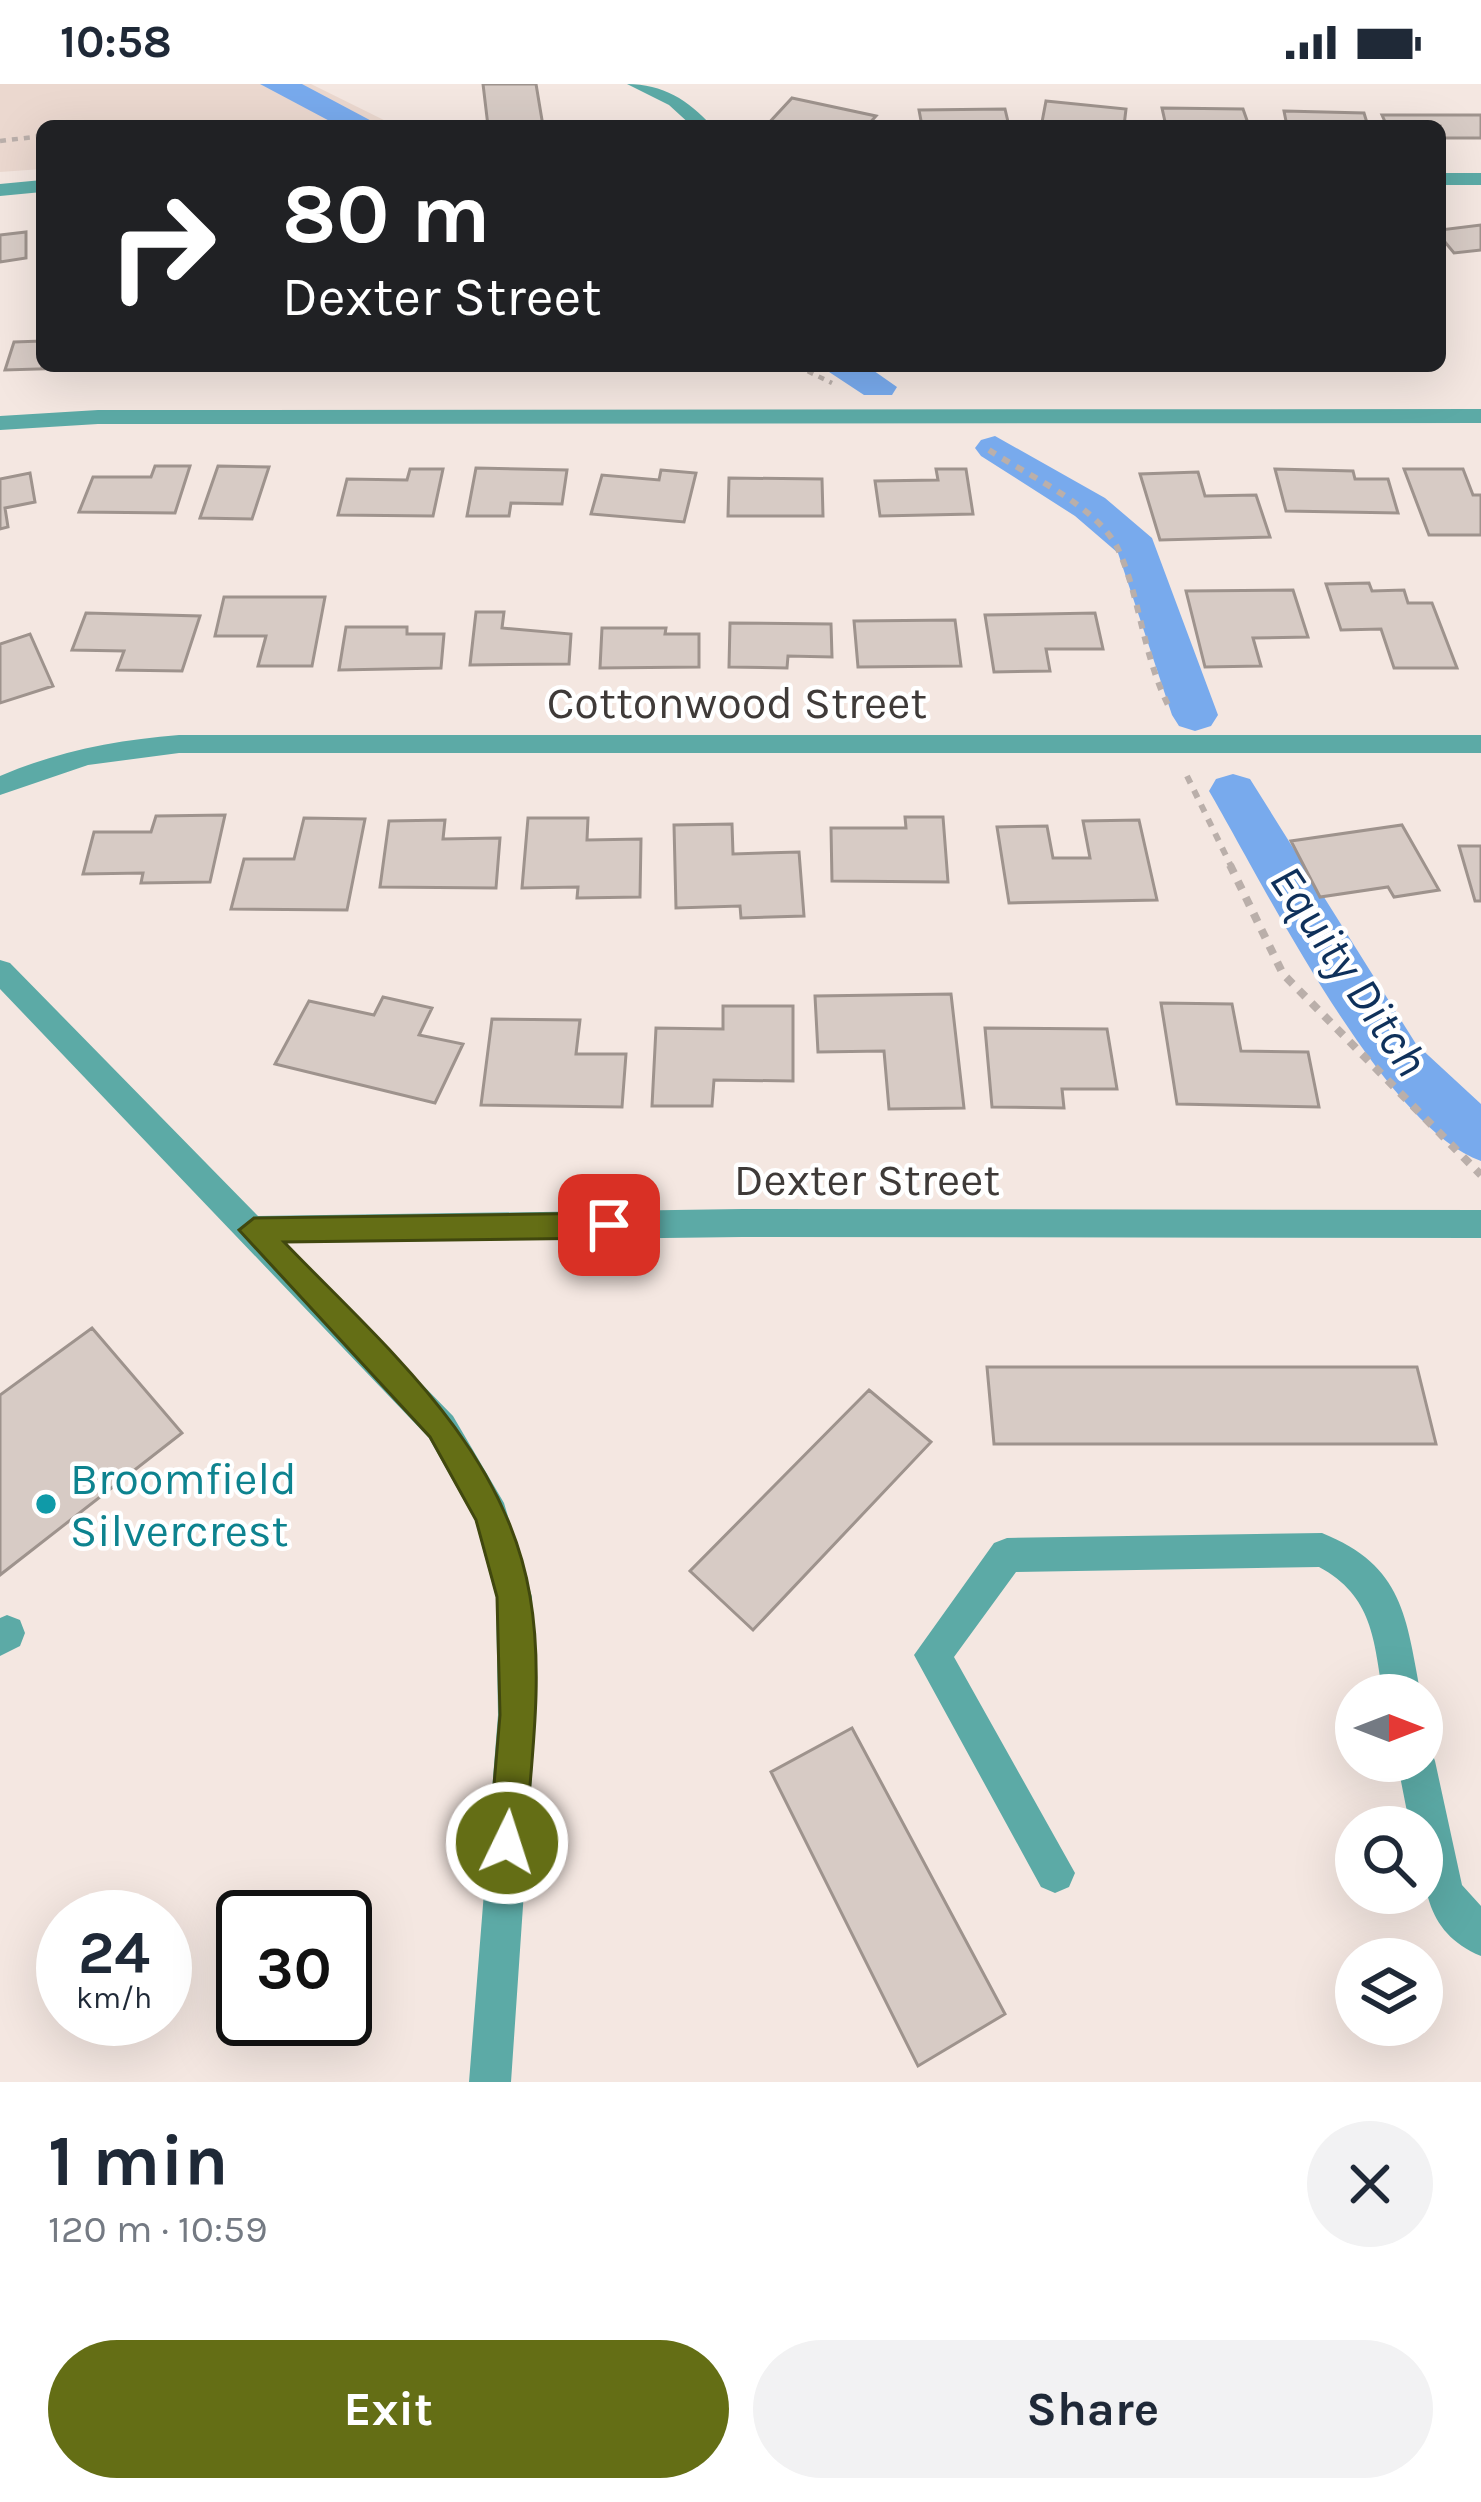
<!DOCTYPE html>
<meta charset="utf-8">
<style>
:root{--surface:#fff;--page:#f2f2f3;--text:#1f2937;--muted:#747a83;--accent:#646e15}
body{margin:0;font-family:Karla,sans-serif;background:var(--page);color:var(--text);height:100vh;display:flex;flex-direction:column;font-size:45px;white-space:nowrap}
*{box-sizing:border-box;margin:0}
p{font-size:39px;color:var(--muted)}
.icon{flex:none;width:66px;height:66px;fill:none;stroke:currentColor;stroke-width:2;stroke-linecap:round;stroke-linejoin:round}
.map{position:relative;height:1998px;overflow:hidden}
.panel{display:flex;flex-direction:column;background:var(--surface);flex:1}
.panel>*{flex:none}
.banner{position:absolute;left:36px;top:36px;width:1410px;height:252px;border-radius:18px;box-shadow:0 12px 48px #0002;background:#202124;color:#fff;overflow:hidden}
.needle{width:78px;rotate:90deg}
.buttons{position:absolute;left:1335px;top:1590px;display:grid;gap:24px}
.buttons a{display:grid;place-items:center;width:108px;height:108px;border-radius:50%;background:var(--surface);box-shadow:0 12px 48px #0002;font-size:60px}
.speed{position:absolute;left:36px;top:1806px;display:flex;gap:24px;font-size:60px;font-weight:700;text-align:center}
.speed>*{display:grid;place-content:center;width:156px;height:156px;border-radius:50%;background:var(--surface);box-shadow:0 12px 48px #0002;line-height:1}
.speed small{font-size:30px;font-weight:400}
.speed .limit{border:6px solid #111;border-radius:18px;background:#fff;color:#111}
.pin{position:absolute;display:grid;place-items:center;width:102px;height:102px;color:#fff;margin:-51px;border-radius:24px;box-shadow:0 6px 18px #0006}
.me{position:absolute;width:132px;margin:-66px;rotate:4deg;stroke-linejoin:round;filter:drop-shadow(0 0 9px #0008)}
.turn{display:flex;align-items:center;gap:42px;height:252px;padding:0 48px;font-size:54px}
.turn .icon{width:156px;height:156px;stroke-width:2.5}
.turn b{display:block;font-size:84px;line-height:102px}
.round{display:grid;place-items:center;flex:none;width:126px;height:126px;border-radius:63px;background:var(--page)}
.overview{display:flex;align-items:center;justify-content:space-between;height:204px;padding:0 48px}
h1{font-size:72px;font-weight:700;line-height:90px}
.action{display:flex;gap:24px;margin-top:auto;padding:24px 48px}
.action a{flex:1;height:138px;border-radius:72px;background:var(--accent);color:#fff;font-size:48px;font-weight:700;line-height:138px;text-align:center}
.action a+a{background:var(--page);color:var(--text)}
.status{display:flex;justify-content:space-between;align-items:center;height:84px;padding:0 60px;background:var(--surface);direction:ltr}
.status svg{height:33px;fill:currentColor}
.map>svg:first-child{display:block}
</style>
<div class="status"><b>10:58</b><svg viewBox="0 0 49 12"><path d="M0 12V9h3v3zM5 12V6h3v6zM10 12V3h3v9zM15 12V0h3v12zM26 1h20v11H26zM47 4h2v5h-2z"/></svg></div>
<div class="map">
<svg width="1481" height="1998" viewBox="0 0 1481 1998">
<rect width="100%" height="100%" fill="#f4e7e1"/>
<path fill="#ebd8cf" d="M 0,0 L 311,0 L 396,42 L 42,42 L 42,85 L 0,88 Z"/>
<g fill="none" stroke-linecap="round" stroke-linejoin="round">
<path fill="#78aaed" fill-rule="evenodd" d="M 260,0 L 302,0 L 381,42 L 339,42 Z
M 820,282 L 867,282 L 897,303 L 892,311 L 864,311 Z
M 995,352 L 1105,414 L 1152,454 L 1218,631 L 1211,642 L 1195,647 L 1179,642 L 1172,631 L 1118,469 L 1075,432 L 981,372 L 975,364 L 981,356 Z
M 1233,690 L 1250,695 L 1416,960 L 1481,1020 L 1481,1077 C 1383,1043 1263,799 1209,707 L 1216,695 Z"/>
</g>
<path fill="#d7cbc5" stroke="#9e938d" stroke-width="3" d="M 483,0 L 536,0 L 543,42 L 488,42 Z
M 792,14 L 876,32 L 867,42 L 766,42 Z
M 1046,17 L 1126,25 L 1124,42 L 1042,38 Z
M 1162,24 L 1243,25 L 1249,42 L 1166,42 Z
M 1005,25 L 1009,42 L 922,42 L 919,26 Z
M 1284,27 L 1364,29 L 1368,42 L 1287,42 Z
M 1382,31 L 1481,31 L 1481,54 L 1440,54 L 1440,42 L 1387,42 Z
M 1481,141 L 1481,166 L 1454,169 L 1440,152 L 1440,146 Z
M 26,148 L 26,174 L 0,178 L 0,151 Z
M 42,257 L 42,282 L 106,283 L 5,286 L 14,258 Z
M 155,382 L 190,382 L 175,429 L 79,428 L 93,393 L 151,393 Z
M 218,382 L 269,383 L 252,435 L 200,434 Z
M 476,384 L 567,386 L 562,420 L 511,419 L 509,432 L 467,432 Z
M 410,385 L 443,385 L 433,432 L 338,431 L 347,395 L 407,396 Z
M 936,385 L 966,385 L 973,430 L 880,432 L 875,397 L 938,396 Z
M 1275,385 L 1353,387 L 1355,395 L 1388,395 L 1398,429 L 1286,427 Z
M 1404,385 L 1463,385 L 1473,411 L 1481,411 L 1481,451 L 1429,451 Z
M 661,386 L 696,389 L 684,438 L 591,430 L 602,391 L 659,396 Z
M 1198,388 L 1205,412 L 1256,411 L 1270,453 L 1160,456 L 1140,390 Z
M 30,389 L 35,418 L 5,424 L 8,443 L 0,445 L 0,395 Z
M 729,394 L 822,395 L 823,432 L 728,432 Z
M 1369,499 L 1372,507 L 1404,506 L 1408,519 L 1432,519 L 1457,584 L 1394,584 L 1381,545 L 1341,546 L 1326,500 Z
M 1293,506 L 1308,553 L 1253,554 L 1261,582 L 1205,583 L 1186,507 Z
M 224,513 L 325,513 L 312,582 L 258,582 L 266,552 L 215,552 Z
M 476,528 L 504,528 L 502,544 L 571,550 L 569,580 L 470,581 Z
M 86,529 L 200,532 L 182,587 L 117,586 L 124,567 L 72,566 Z
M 1095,529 L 1103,565 L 1046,565 L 1050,587 L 994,588 L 985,531 Z
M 955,536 L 961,582 L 858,583 L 854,537 Z
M 730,539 L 831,540 L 832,573 L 788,572 L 787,584 L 729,583 Z
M 346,543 L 407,543 L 407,550 L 444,550 L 441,584 L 339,586 Z
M 602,544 L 666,544 L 665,550 L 699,550 L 699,583 L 600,584 Z
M 30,550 L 53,602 L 0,619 L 0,560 Z
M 225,731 L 210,798 L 141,799 L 143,789 L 83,790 L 94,748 L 151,748 L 156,732 Z
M 905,733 L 943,733 L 948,798 L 832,797 L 831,744 L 906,744 Z
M 304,734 L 365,735 L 347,826 L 231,825 L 244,775 L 294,775 Z
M 528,734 L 588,734 L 587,756 L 641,755 L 640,813 L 577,814 L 578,803 L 522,804 Z
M 445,736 L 443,755 L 500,754 L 496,804 L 380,803 L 389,737 Z
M 1139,736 L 1157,816 L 1009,819 L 997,743 L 1047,742 L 1053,774 L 1090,774 L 1083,737 Z
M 732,740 L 733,770 L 799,768 L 804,832 L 741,834 L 740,822 L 676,824 L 674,741 Z
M 1402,741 L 1439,806 L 1394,813 L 1388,803 L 1320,813 L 1291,757 Z
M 1459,762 L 1481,762 L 1481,817 L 1475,817 Z
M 951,910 L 964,1024 L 889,1025 L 884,967 L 818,968 L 815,912 Z
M 383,913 L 432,924 L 419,951 L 463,960 L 435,1019 L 275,980 L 309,917 L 374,931 Z
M 1161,919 L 1232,920 L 1241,967 L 1308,968 L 1319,1023 L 1177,1020 Z
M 723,922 L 793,922 L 793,997 L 714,996 L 712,1022 L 652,1022 L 656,944 L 723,945 Z
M 492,935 L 580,936 L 576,970 L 626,970 L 622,1023 L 481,1021 Z
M 985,944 L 1107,945 L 1117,1005 L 1062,1005 L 1064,1024 L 992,1023 Z
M 92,1244 L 182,1349 L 0,1491 L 0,1311 Z
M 987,1283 L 1417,1283 L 1436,1360 L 994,1360 Z
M 869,1306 L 931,1358 L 753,1546 L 690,1487 Z
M 852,1644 L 1005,1930 L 918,1982 L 771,1688 Z"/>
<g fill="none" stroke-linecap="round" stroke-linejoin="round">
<path stroke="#baafaa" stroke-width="4.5" stroke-dasharray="6 6" stroke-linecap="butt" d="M 0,57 L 42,52
M 797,282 L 832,299"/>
<path stroke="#baafaa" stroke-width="6" stroke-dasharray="8 8" stroke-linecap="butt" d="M 989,366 C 1027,391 1095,421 1117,463 C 1140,510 1142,571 1170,625
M 1187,692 L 1232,784"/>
<path stroke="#baafaa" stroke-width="8" stroke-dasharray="9 9" stroke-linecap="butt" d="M 1230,781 L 1283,890 L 1481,1091"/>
<path fill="#5caaa6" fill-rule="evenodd" d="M 627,0 C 663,0 688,16 712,42 L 692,42 L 669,21 Z
M 1440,89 L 1481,89 L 1481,101 L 1440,101 Z
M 42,96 L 42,108 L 0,112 L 0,100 Z
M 1481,325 L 1481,339 L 98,340 L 0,346 L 0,332 L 98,326 Z
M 179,651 L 1481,651 L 1481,669 L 179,669 L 88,681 L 0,711 L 0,692 C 58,667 117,656 179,651 Z
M 0,876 L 10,879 L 258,1132 L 742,1125 L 1481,1126 L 1481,1154 L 742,1153 L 284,1159 L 453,1332 L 504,1419 L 532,1513 L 536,1631 L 511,1998 L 469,1998 L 498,1631 L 496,1513 L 475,1436 L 429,1354 L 0,905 Z
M 1322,1449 C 1404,1482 1406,1533 1421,1611 L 1383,1611 C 1374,1556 1373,1512 1319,1483 L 1016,1488 L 954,1573 L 1075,1789 L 1069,1803 L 1055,1809 L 1041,1803 L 914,1571 L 994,1459 L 1007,1454 Z
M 7,1531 L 20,1536 L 25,1549 L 20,1562 L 0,1572 L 0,1534 Z
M 1422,1660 L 1430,1663 L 1435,1677 L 1462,1801 L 1481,1822 L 1481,1872 C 1423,1848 1422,1797 1422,1743 L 1410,1743 L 1397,1677 L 1422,1677 Z"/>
</g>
<path fill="#646e15" stroke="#41480e" stroke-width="3" d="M 609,1129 L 623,1141 L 609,1154 L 284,1158 C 384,1262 505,1362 530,1512 C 544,1592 531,1679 525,1759 L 520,1772 L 507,1777 L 495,1772 L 489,1759 L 500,1631 L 497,1513 L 476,1436 L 430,1353 L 239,1146 L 254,1134 Z"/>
<circle fill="#0f9aa8" stroke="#fff" stroke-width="4.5" cx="46" cy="1420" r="12"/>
<g text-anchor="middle" stroke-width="9" stroke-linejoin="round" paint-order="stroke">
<g font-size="45" fill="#3f3a38" stroke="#fff">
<text x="737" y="634">Cottonwood Street</text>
<text x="867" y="1111">Dexter Street</text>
</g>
<g font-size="45" fill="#0d838f" stroke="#fff" text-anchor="start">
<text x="70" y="1410">Broomfield<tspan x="70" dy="52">Silvercrest</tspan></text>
</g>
<g font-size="48" font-style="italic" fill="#0f315b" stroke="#fff">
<text transform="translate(1350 886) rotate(56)" y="17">Equity Ditch</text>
</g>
</g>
</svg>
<div class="buttons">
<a><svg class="needle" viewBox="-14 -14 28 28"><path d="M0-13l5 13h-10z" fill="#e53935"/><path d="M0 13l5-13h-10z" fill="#747a83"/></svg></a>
<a><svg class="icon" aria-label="search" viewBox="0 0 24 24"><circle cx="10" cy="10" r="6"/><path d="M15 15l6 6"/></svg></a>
<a><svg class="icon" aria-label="layers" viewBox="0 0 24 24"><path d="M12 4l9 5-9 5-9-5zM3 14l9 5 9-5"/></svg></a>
</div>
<div class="speed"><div>24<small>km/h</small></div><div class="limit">30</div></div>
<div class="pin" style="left:609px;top:1141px;background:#d93025"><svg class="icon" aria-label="arrive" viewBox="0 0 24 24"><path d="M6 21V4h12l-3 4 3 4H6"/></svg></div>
<svg class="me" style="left:507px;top:1759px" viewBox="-20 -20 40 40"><circle r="17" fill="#646e15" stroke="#fff" stroke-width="3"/><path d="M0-11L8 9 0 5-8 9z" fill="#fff"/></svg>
<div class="banner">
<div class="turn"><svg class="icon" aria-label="right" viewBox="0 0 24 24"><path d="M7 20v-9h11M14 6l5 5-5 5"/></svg><div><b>80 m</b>Dexter Street</div></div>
</div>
</div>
<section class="panel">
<div class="overview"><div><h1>1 min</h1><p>120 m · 10:59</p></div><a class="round"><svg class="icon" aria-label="close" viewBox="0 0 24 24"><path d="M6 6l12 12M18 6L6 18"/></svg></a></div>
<div class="action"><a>Exit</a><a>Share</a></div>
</section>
